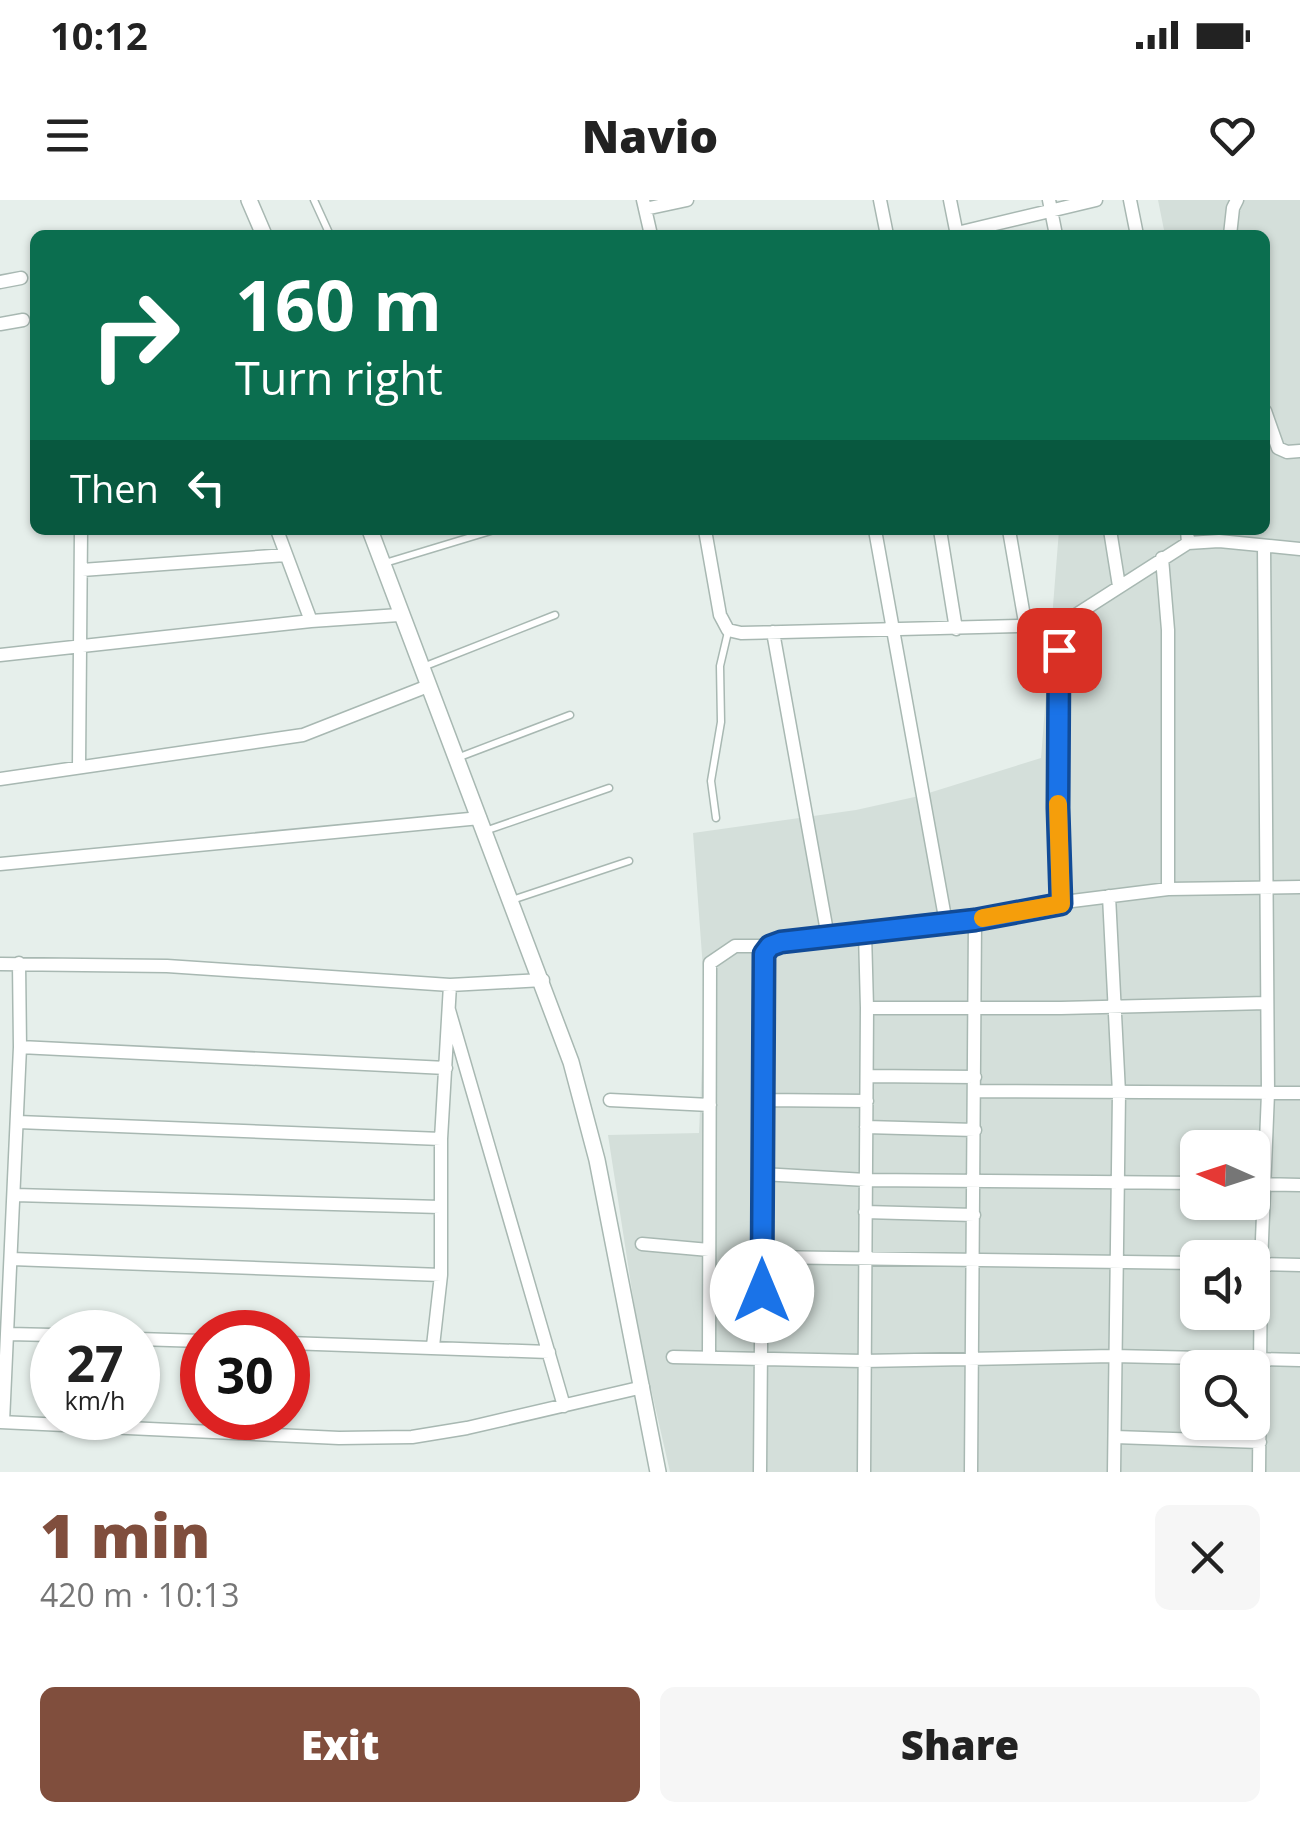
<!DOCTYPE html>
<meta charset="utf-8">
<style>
:root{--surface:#fff;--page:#f6f6f6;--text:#222;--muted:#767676;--accent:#804e3d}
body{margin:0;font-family:"Open Sans",sans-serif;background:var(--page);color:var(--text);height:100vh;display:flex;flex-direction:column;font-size:38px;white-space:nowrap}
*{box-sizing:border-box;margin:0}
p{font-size:32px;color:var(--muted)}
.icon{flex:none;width:55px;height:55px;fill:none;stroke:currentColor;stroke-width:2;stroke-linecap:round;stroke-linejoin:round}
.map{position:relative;height:1272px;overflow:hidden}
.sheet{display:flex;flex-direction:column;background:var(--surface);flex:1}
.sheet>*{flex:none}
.banner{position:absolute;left:30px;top:30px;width:1240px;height:305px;border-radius:15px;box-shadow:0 2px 8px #0004;background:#0b6e4f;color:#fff;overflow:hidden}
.needle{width:65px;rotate:273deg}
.controls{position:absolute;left:1180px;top:930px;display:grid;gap:20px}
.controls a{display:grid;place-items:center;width:90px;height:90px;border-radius:15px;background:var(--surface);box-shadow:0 2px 8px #0004;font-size:50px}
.speed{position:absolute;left:30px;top:1110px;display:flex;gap:20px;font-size:50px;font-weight:700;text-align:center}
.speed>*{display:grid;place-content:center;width:130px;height:130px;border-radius:50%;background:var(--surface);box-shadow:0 2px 8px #0004;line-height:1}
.speed small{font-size:25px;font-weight:400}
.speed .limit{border:15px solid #d22;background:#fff;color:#111}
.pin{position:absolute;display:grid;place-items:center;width:85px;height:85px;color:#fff;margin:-42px;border-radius:20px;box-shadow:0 5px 15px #0006}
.me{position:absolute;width:110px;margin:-55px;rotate:0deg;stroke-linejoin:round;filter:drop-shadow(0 0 8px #0008)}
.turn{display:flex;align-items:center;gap:35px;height:210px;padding:0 40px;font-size:45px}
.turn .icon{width:130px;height:130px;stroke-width:2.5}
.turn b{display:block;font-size:70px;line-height:85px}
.then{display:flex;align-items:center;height:95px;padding:0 40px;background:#0003;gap:20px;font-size:38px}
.round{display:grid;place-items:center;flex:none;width:105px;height:105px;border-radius:15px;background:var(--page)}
.summary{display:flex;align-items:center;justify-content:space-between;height:170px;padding:0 40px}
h1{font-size:60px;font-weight:800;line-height:75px;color:var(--accent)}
.cta{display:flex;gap:20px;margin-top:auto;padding:20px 40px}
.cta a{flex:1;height:115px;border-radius:15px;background:var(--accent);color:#fff;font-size:40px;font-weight:800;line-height:115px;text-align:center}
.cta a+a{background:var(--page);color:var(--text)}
.status{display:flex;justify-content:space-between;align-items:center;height:70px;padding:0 50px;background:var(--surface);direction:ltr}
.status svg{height:28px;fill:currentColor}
header{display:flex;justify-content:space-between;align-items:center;height:130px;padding:0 40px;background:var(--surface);font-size:45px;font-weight:800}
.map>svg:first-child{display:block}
</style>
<div class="status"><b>10:12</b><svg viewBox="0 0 49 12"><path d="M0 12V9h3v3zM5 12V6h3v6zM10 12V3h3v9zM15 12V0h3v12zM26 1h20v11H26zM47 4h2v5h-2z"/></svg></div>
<header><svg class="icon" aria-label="menu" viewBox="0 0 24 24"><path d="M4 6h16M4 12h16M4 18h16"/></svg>Navio<svg class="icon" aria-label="heart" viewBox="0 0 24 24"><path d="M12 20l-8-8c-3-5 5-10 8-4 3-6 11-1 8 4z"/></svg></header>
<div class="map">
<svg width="1300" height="1272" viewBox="0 0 1300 1272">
<rect width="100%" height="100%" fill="#e6efeb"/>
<path fill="#d4dfda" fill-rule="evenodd" d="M 1158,0 L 1300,0 L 1300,1272 L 670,1272 L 639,1136 L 608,935 L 699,933 L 705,796 L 693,633 L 856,610 L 919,596 L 1041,558 L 1059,330 L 1265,330 L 1265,35 L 1165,35 ZM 1198,948 L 1252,948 L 1252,1002 L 1198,1002 ZM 1198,1058 L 1252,1058 L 1252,1112 L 1198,1112 ZM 1198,1168 L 1252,1168 L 1252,1222 L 1198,1222 Z"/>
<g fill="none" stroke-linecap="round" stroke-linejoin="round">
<defs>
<path id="service" d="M 314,0 L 330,35
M 385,363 L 494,330
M 423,467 L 555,415
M 457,558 L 570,515
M 716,618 L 711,581 L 721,522 L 720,466 L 728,432
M 485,631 L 609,588
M 512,700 L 629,661"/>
<path id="minor" d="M 643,0 L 651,35
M 880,0 L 887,35
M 950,0 L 957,35
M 1049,0 L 1056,35
M 1130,0 L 1137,35
M 645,9 L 687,0
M 957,33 L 1096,0
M 1230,35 L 1233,8 L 1237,0
M 0,82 L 21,78
M 0,124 L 23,120
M 1265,211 L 1278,248 L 1287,252 L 1300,251
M 277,330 L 311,421
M 705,330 L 720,415 L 728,430 L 741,433 L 1060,425 L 1188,343 L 1187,330
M 875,330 L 946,723
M 940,330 L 956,429
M 1009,330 L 1026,428
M 1110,330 L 1119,386
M 1188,343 L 1219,341 L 1300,349
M 1162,358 L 1168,430 L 1168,689
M 82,370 L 286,355
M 1060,425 L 1057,608 L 1061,704
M 773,432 L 828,737
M 0,455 L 311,421 L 399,415
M 79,567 L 81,330
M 0,579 L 303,535 L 428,486
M 0,664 L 480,618
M 1109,696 L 1119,893 L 1114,1272
M 0,764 L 167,766 L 450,785 L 543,780
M 867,808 L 1061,808 L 1267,803
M 449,810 L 564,1206
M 20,847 L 446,868
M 867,876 L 975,877
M 975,891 L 1300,893
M 610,900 L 710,905
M 763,900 L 867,901
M 18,922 L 441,939
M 866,927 L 975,930
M 762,974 L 866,980 L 1198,983
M 1252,984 L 1300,985
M 15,995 L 440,1007
M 865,1012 L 974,1015
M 642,1044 L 709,1050
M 762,1057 L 1198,1063
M 12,1059 L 441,1075
M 1255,1064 L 1300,1065
M 9,1134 L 52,1135
M 138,1139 L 202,1141
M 288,1143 L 549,1152
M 433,1146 L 441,1075 L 441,939 L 450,785
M 673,1157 L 863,1161 L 1113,1156 L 1300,1160
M 709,1158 L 710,763 L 735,746 L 769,746
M 0,1222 L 339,1238 L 412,1237 L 467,1228 L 643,1187
M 3,1222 L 20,847 L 19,763
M 1115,1237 L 1260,1242
M 760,1272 L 764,763 L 769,746 L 781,742 L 975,720 L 1072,701 L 1168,689 L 1300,687
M 864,1272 L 867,808 L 865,733
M 971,1272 L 975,720
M 1259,1272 L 1261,1064 L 1268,893 L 1264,346"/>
<path id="tertiary" d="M 249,0 L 264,35
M 370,330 L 571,862 L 597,960 L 658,1272"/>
</defs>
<use href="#service" stroke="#a8b8b2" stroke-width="9"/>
<use href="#minor" stroke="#a8b8b2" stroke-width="15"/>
<use href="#tertiary" stroke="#a8b8b2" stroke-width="18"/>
<use href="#service" stroke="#fff" stroke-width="6"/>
<use href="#minor" stroke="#fff" stroke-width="12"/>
<use href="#tertiary" stroke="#fff" stroke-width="15"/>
</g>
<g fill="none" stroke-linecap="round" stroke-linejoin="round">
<defs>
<path id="route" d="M 762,1091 L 764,754 L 770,746 L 781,742 L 975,720 L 1061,704 L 1058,608 L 1059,450"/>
</defs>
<use href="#route" stroke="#114b97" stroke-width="25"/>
<use href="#route" stroke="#1a73e8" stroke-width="18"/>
<path stroke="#f59e0b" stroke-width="18" d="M 983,718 L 1061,704 L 1058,604"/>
</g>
</svg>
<div class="controls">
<a><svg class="needle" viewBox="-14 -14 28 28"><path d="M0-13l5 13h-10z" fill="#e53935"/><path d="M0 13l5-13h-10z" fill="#767676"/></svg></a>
<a><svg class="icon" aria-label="sound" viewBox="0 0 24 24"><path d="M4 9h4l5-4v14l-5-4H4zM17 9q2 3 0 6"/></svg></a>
<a><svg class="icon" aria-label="search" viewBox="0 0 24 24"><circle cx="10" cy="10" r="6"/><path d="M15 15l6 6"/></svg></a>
</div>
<div class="speed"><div>27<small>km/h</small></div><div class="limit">30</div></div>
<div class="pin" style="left:1059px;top:450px;background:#d93025"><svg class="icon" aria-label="arrive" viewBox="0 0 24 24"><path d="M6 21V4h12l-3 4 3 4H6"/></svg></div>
<svg class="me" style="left:762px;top:1091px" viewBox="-20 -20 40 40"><circle r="19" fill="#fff"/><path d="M0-13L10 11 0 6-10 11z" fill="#1a73e8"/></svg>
<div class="banner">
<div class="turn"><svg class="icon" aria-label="right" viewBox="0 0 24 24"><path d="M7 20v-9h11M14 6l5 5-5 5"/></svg><div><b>160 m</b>Turn right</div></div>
<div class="then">Then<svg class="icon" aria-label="left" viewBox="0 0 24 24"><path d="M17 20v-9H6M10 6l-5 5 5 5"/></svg></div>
</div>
</div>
<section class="sheet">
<div class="summary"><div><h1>1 min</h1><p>420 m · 10:13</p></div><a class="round"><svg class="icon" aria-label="close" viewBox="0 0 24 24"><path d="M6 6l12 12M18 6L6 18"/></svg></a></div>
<div class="cta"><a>Exit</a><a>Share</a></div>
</section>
